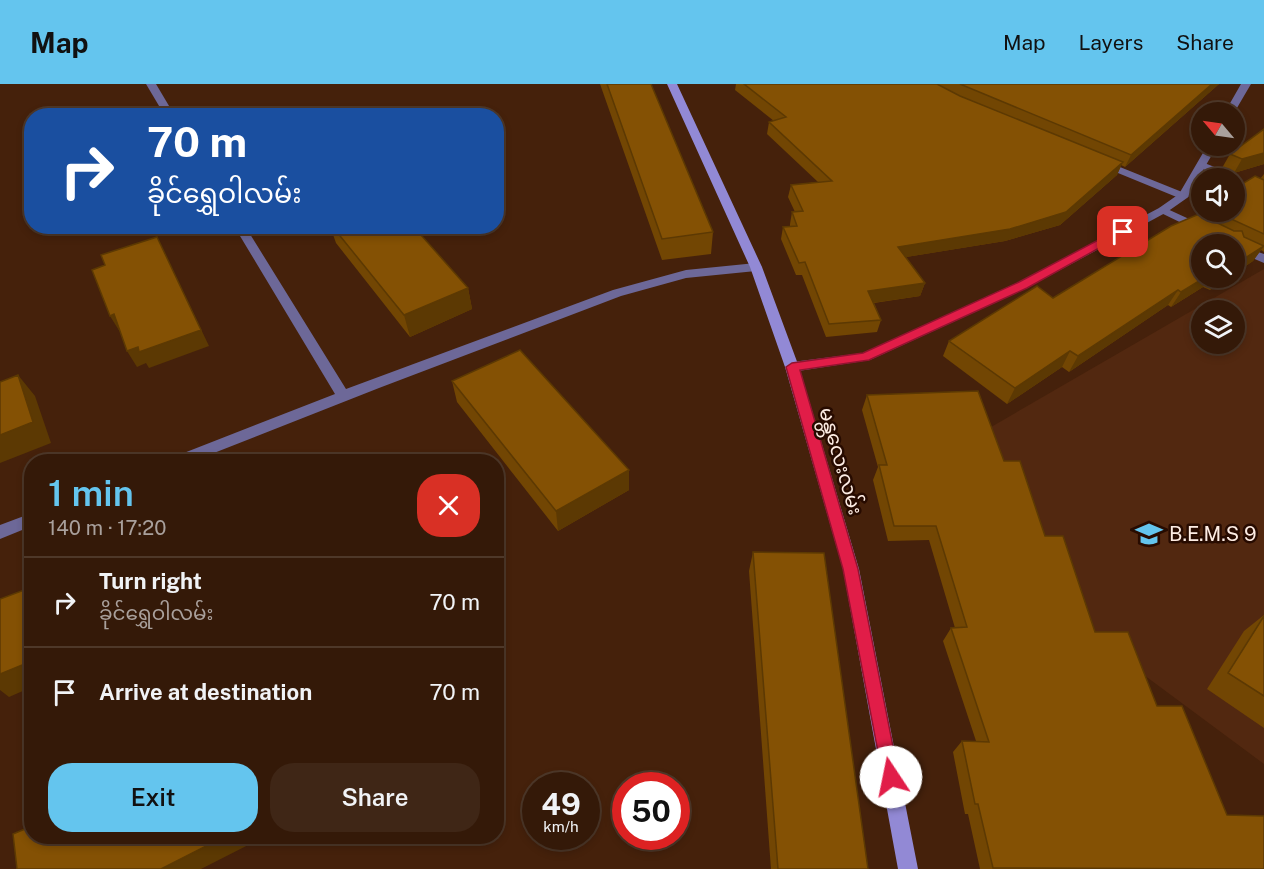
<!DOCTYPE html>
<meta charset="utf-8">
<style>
:root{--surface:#341908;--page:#3f2616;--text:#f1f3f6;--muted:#a9a09c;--line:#4e3829;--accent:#64c5ee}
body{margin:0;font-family:"Public Sans","Noto Sans Myanmar",sans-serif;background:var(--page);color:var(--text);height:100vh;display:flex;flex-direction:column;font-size:22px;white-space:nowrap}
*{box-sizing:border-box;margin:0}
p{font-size:20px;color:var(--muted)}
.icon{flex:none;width:33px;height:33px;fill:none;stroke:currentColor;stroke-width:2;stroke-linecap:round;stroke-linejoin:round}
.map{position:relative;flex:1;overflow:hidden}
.side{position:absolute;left:24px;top:370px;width:480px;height:390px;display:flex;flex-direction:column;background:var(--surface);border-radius:24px;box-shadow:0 3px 9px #0003,0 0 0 2px var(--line)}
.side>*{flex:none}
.top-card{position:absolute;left:24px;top:24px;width:480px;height:126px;border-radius:24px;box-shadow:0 3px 9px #0003,0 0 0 2px var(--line);background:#1a4fa0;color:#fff;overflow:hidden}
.needle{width:39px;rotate:299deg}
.fabs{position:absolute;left:1191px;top:18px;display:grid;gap:12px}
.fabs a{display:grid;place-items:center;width:54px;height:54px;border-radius:50%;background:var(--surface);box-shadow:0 3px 9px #0003,0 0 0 2px var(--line);font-size:30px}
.speed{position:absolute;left:522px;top:688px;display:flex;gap:12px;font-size:30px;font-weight:700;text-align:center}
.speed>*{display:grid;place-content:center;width:78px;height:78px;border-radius:50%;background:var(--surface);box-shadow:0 3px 9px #0003,0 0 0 2px var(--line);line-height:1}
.speed small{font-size:15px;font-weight:400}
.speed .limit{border:9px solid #d22;background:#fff;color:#111}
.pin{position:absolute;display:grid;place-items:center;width:51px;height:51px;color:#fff;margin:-26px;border-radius:12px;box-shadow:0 3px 9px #0006}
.me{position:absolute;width:66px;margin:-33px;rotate:349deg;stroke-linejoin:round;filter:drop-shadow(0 0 4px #0008)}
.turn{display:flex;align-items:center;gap:21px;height:126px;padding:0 24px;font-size:27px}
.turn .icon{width:78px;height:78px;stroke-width:2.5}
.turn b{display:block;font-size:42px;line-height:51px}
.round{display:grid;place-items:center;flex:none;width:63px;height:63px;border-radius:24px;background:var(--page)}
.headline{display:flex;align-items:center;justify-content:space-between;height:102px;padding:0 24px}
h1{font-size:36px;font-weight:600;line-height:45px;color:var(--accent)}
.cta{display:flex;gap:12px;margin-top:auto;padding:12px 24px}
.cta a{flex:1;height:69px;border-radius:24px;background:var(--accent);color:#111;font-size:24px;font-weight:600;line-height:69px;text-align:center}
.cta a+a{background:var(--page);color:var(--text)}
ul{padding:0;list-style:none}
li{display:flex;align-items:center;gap:18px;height:90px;padding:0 24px;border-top:2px solid var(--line)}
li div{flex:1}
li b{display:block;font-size:22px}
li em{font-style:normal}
header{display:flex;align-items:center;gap:36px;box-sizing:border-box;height:84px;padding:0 30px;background:var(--accent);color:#111}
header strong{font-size:28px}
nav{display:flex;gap:33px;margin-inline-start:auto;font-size:21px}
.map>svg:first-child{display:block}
</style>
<header>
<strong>Map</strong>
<nav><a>Map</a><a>Layers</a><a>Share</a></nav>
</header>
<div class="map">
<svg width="1264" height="785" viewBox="0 0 1264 785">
<rect width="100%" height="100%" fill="#45210b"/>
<path fill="#522810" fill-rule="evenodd" d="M 1264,185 L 1264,680 L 1090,551 L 979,350 ZM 1202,226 L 1234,226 L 1234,260 L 1202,260 Z"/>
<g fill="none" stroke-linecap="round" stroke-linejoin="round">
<path fill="#6d6898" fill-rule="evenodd" d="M 146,0 L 156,0 L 175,32 L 165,32 Z
M 1100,75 L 1187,110 L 1189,112 L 1187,114 L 1179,114 L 1096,80 L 1096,76 Z
M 1202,78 L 1237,92 L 1238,94 L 1234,97 L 1234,94 L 1225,94 L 1198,83 L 1197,81 Z
M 1163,123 L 1237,157 L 1238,161 L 1264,170 L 1264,179 L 1236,167 L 1234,160 L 1225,160 L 1159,128 L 1159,124 Z
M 234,142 L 245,142 L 346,305 L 613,206 L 686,186 L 756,179 L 762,183 L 756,187 L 686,194 L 621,212 L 379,304 L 191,378 L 169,378 L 171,374 L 335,310 Z
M 32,429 L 32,442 L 0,455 L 0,441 Z"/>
<path fill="#6d6898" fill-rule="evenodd" d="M 1241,0 L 1251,0 L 1234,29 L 1225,28 Z
M 1207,62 L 1217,62 L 1187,114 L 1167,128 L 1027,204 L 870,276 L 792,288 L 785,283 L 792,278 L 863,269 L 1019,198 L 1159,124 L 1179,110 Z"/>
<path fill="#9289d5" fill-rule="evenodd" d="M 667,0 L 677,0 L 762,183 L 799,283 L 859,485 L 918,785 L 898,785 L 843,485 L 785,283 L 750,183 Z"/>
</g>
<path fill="#724603" d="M 600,0 L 651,0 L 713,148 L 711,170 L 662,176 Z
M 736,0 L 1219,0 L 1125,83 L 1121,81 L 1117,91 L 1060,141 L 1005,157 L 906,173 L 925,199 L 920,212 L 874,219 L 881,236 L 877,248 L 826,253 L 802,191 L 796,191 L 781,155 L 783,143 L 790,142 L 790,140 L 792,128 L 795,128 L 788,113 L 791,101 L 818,98 L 767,50 L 769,38 L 774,37 L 735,6 Z
M 1264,45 L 1264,80 L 1234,89 L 1222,84 L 1230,70 Z
M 1264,90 L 1264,168 L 1261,166 L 1253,177 L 1234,190 L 1234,160 L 1202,194 L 1229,194 L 1210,206 L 1203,203 L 1171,223 L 1168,221 L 1069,288 L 1062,283 L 1007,320 L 943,272 L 949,257 L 1053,214 L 1207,134 L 1211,128 L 1234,128 Z
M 330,142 L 413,142 L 468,204 L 472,225 L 410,253 L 336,159 Z
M 452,297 L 629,386 L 629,406 L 558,447 L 457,318 Z
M 867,311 L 1004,377 L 1045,452 L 1095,548 L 1157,622 L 1227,731 L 1264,785 L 980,785 L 968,730 L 965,730 L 953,668 L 962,657 L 976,657 L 943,557 L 951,544 L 955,544 L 929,456 L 888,457 L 873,396 L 878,383 L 862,326 Z
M 753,468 L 868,785 L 771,785 L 749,487 Z
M 1264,531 L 1264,644 L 1207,605 L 1244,547 Z"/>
<path fill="#5c3903" d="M 1212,0 L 1219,0 L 1125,83 L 1131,71 Z
M 1264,69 L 1264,80 L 1234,89 L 1242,75 Z
M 1123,78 L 1117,91 L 1060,141 L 1005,157 L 894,175 L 898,163 Z
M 157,153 L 209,262 L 149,284 L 146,279 L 137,283 L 127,267 L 138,263 Z
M 1264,162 L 1253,177 L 1234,190 L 1234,181 Z
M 1204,194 L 1210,194 L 1203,203 L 1171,223 L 1181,208 Z
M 1218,194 L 1229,194 L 1210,206 Z
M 925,199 L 920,212 L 865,220 L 868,207 Z
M 468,204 L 472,225 L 410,253 L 404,231 Z
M 1178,206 L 1168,221 L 1069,288 L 1078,272 Z
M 114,230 L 120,248 L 110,232 Z
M 1070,267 L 1062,283 L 1007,320 L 1015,304 Z
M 18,291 L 35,312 L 51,359 L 0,379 L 0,351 Z
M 629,386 L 629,406 L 558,447 L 556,427 Z
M 32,577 L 32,603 L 9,613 L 0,606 L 0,590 Z
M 224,753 L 264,753 L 201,785 L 161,785 Z"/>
<path fill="#845104" stroke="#5c3903" stroke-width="1.5" d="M 607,0 L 651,0 L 713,148 L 662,155 Z
M 744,0 L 937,0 L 960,12 L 1123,78 L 1066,128 L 1010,145 L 898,163 L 925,199 L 868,207 L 881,236 L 829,240 L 805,178 L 799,179 L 783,143 L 797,142 L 792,128 L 803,127 L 791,101 L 832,97 L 769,38 L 786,33 Z
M 960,0 L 1212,0 L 1131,71 Z
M 1264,45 L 1264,69 L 1242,75 L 1230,70 Z
M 1255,92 L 1264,96 L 1264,150 L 1216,128 L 1234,128 L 1234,105 Z
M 1199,130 L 1234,147 L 1242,147 L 1244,153 L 1264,162 L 1234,181 L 1234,160 L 1202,160 L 1202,194 L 1204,194 L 1181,208 L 1178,206 L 1078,272 L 1070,267 L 1015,304 L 949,257 L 1037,202 L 1053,214 L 1171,142 Z
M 332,142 L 413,142 L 468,204 L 404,231 Z
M 157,153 L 201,246 L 139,268 L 138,263 L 127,267 L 114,230 L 110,232 L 92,186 L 105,181 L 101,171 Z
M 520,266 L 629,386 L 556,427 L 452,297 Z
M 18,291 L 33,338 L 0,351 L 0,298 Z
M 978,307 L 1004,377 L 1020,377 L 1045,452 L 1063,452 L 1095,548 L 1128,548 L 1157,622 L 1182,622 L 1227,731 L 1264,732 L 1264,785 L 993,784 L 978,720 L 975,720 L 962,657 L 989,658 L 951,544 L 967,543 L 936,442 L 894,442 L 879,381 L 887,381 L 867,311 Z
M 753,468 L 824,469 L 868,785 L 778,785 Z
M 32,503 L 32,577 L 0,590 L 0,515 Z
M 1264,532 L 1264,612 L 1228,589 Z
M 32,742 L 32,753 L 224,753 L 161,785 L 17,785 L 13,750 Z"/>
<path fill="#e11d48" stroke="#92132f" stroke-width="1.5" d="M 1119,145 L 1123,145 L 1128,148 L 1027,204 L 869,276 L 800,286 L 858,485 L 899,693 L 897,699 L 891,701 L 884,699 L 843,485 L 786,283 L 792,279 L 863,269 L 1019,198 Z"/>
<defs>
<symbol id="school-bare" viewBox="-9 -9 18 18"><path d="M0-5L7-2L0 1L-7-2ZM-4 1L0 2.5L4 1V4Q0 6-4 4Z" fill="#64c5ee" stroke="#270b00" stroke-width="2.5" paint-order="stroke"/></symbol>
</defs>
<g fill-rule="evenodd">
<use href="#school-bare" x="1130" y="431" width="38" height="38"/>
</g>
<g text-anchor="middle" stroke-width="5" stroke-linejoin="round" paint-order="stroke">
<g font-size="20" fill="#fdece3" stroke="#270b00">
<text transform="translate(841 377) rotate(74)" y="7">မန္တလေးလမ်း</text>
</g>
<g font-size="20" fill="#fdece3" stroke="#270b00" text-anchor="start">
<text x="1169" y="457">B.E.M.S 9</text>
</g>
</g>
</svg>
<div class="fabs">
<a><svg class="needle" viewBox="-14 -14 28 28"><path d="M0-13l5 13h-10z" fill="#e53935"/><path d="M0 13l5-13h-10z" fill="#a9a09c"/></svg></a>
<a><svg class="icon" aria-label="sound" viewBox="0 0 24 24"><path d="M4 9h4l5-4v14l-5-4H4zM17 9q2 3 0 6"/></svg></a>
<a><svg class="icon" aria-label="search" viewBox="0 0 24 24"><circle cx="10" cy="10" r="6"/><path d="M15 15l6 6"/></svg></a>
<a><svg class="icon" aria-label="layers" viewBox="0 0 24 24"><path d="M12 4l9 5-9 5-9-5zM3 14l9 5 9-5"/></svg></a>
</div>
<div class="speed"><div>49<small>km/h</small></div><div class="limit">50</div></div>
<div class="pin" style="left:1123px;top:148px;background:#d93025"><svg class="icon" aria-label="arrive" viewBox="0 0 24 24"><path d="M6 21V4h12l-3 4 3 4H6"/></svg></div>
<svg class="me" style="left:891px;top:693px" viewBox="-20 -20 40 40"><circle r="19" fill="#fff"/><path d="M0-13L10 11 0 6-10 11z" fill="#e11d48"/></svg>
<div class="top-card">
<div class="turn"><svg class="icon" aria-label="right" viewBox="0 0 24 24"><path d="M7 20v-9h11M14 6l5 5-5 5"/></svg><div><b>70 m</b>ခိုင်ရွှေဝါလမ်း</div></div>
</div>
<section class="side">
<div class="headline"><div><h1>1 min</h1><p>140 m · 17:20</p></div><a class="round" style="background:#d93025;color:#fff"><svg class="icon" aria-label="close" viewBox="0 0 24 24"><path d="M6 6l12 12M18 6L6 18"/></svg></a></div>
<ul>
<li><svg class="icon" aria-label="right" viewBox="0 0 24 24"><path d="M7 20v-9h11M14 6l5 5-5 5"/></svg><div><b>Turn right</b><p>ခိုင်ရွှေဝါလမ်း</p></div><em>70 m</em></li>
<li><svg class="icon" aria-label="arrive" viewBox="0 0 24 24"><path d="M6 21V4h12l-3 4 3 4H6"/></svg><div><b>Arrive at destination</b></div><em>70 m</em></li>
</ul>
<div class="cta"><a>Exit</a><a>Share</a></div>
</section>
</div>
